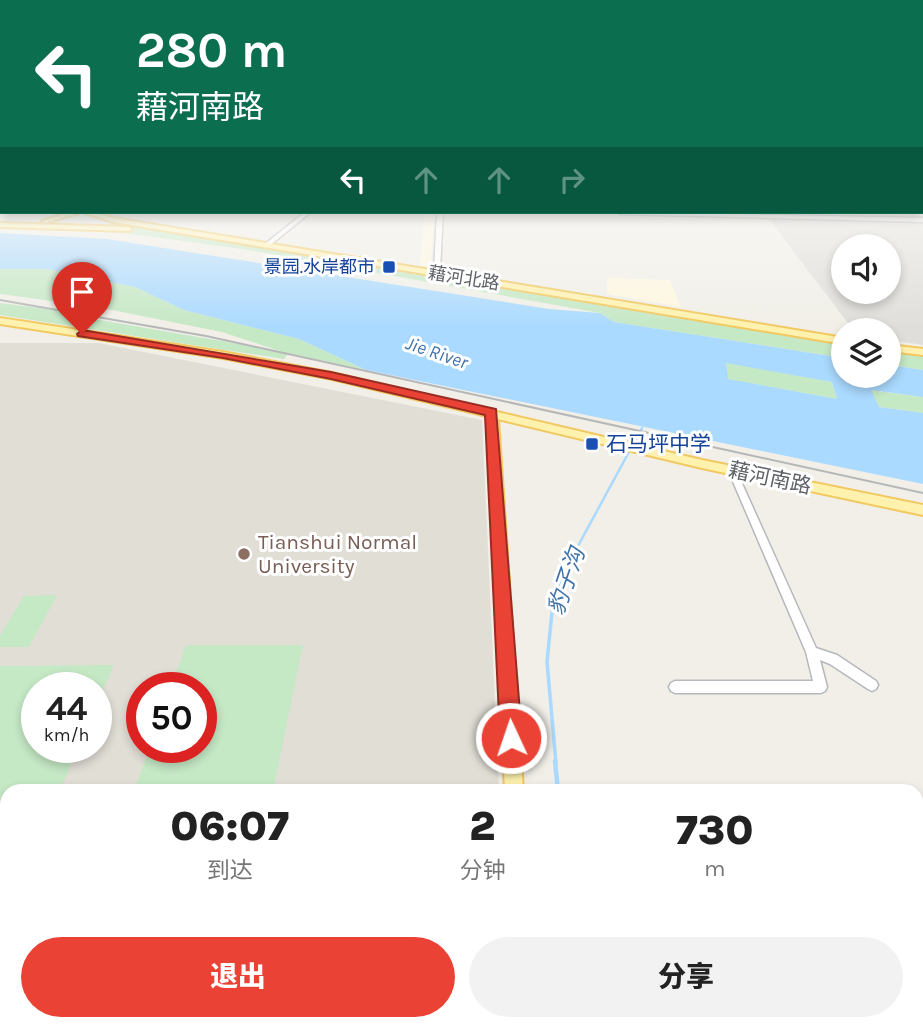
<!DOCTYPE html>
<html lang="zh">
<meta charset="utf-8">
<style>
:root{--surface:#fff;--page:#f2f2f2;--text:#222;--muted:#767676;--accent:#ea4335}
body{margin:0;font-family:Karla,"Noto Sans SC",sans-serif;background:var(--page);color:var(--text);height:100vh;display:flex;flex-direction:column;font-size:26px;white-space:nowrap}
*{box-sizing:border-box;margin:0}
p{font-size:23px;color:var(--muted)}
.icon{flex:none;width:38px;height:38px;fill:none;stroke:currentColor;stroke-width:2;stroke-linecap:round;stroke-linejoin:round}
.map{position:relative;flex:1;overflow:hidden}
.panel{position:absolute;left:0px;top:784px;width:924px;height:247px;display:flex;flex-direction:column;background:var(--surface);border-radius:21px 21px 0 0;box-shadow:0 4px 10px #0003}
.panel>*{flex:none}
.guide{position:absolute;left:0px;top:0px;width:924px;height:214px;box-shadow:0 4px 10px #0003;background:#0b6e4f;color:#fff;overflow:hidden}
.tools{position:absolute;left:831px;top:234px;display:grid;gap:14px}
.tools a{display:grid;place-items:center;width:70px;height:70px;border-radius:50%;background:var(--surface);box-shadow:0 4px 10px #0003;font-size:35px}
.speed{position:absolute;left:21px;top:672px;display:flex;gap:14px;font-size:35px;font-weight:700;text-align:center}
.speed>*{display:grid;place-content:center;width:91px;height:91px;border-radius:50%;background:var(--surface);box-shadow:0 4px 10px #0003;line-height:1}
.speed small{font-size:18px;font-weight:400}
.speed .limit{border:10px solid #d22;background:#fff;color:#111}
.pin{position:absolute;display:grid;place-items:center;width:60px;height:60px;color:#fff;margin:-72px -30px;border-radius:50% 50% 50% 0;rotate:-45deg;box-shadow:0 0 7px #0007}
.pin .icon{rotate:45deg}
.me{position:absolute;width:77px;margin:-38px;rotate:357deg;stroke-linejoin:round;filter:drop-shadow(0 0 5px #0008)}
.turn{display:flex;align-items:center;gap:24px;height:147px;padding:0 21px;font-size:32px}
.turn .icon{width:91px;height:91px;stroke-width:2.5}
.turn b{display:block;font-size:49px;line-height:60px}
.lanes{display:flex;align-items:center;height:66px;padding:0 21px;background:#0003;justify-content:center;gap:35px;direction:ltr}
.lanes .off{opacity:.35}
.eta{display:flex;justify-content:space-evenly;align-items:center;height:119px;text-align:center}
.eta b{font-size:42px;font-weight:800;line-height:49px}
.button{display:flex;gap:14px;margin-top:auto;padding:14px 21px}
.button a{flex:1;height:80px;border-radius:42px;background:var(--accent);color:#fff;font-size:28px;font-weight:800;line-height:80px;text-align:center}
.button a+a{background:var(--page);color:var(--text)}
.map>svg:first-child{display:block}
</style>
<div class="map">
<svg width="923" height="1030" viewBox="0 0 923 1030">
<rect width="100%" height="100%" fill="#f1efe8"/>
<path fill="#fef7e0" d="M 424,212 L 434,212 L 431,266 L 420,266 Z
M 607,278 L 670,280 L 681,307 L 607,294 Z
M 917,886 L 923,886 L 923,978 L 917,967 Z"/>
<path fill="#e0deda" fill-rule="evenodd" d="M 769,219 L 923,223 L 923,345 L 889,340 L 889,331 L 854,331 ZM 844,247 L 889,247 L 889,292 L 844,292 Z"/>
<path fill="#e1ded6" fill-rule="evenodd" d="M 0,343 L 99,343 L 482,420 L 499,791 L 7,791 L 7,996 L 0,996 ZM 37,688 L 96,688 L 96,747 L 37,747 ZM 142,688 L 201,688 L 201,747 L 142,747 Z
M 321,1024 L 509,1024 L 509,1025 L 321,1030 Z"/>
<path fill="#c5e8c5" d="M 123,224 L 843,343 L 843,358 L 614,322 L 600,313 L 249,250 L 110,231 Z
M 0,269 L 47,269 L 135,287 L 184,310 L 299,339 L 366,370 L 288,353 L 284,359 L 0,315 L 0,303 L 63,311 L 88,318 L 280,351 L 222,332 L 97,307 L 0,294 Z
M 889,350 L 923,355 L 923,370 L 889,365 Z
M 726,362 L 832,382 L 837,399 L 727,379 Z
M 870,390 L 923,397 L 923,413 L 879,407 Z
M 57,595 L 29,647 L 0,647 L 0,636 L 24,596 Z
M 186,645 L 303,645 L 273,791 L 134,791 L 150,747 L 201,747 L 201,688 L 171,688 Z
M 114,665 L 96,706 L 96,688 L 37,688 L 37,747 L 78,747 L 60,791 L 7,791 L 7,843 L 0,843 L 0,666 Z"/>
<path fill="#aadaff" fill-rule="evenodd" d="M 0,233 L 107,239 L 549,309 L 600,313 L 614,322 L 843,358 L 844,376 L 889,376 L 889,365 L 923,370 L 923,397 L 871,390 L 879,407 L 923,413 L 923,484 L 366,370 L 299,339 L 184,310 L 135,287 L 47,269 L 0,269 ZM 726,363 L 832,382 L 837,399 L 728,379 Z"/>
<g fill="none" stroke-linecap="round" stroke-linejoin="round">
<path stroke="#aadaff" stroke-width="2.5" d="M 572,557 L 642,428"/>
<path stroke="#aadaff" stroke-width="3.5" d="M 556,763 L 547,662 L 553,602 L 572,555"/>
<path stroke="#aadaff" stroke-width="4.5" d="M 555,761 L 558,791
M 588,1024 L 590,1030"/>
<defs>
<path id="minor" d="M 305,212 L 311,212 L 269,246 L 265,246 L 265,244 Z
M 437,212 L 443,212 L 440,270 L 437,272 L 434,270 Z
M 618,212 L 923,218 L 923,222 L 620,214 Z
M 732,467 L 736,470 L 816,648 L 837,655 L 876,681 L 878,685 L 876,689 L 872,691 L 868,689 L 830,664 L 820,660 L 827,687 L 825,691 L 821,693 L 675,693 L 671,691 L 669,687 L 671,683 L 675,681 L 813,681 L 806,652 L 728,470 Z"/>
<path id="major" d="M 922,189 L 923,189 L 923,194 L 922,194 Z
M 72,212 L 91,212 L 114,218 L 844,338 L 844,344 L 113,222 L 82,212 L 45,223 L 42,221 Z
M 0,223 L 129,227 L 132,229 L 129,231 L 0,227 Z
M 0,318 L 223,352 L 332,373 L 488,410 L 492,409 L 497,412 L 702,460 L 923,505 L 923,515 L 702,468 L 498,419 L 523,791 L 505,791 L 487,416 L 332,379 L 223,358 L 0,324 Z
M 889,345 L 923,349 L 923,355 L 889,351 Z
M 517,1024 L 539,1024 L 539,1030 L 517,1030 Z"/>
<path id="highway" d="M 0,190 L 2,190 L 2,194 L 0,194 Z"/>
</defs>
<use href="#minor" stroke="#b5b8bc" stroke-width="3"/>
<use href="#major" stroke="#f2c960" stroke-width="4"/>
<use href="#highway" stroke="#f9ab00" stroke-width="4"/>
<use href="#minor" fill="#fff" fill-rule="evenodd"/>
<use href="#major" fill="#fff2af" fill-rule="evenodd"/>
<use href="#highway" fill="#fde293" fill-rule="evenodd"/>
<path stroke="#b6b7b8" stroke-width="2" d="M 0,300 L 206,336 L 923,493"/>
</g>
<linearGradient id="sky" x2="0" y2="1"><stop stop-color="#8fc3f1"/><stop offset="0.56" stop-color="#f9f8f5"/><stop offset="1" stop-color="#f9f8f5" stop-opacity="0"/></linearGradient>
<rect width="923" height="328" fill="url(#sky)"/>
<path fill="#ea4335" stroke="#982c22" stroke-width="2" d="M 82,330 L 331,372 L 496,409 L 522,738 L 519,745 L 511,749 L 503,745 L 500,738 L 485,415 L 331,379 L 223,358 L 78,336 L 77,334 Z"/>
<g fill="#1a4fb4" stroke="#fff" stroke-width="2.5">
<rect x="382" y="260" width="14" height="14" rx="3.5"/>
<rect x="585" y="437" width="14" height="14" rx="3.5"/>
</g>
<circle fill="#8d6e63" stroke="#fff" stroke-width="2.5" cx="244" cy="554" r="7"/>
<g text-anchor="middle" stroke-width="6" stroke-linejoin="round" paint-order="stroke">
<g font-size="18" fill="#164399" stroke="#fff" text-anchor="end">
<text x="375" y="273">景园.水岸都市</text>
</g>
<g font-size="18" fill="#5f6368" stroke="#fff">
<text transform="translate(464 278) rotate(9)" y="6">藉河北路</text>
</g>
<g font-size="19" font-style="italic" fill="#4174aa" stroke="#fff">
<text transform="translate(437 352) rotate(19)" y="7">Jie River</text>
</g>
<g font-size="21" fill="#164399" stroke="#fff" text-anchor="start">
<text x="606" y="451">石马坪中学</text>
</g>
<g font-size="21" fill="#5f6368" stroke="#fff">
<text transform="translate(770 478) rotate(12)" y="7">藉河南路</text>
</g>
<g font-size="21" fill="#785e54" stroke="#fff" text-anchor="start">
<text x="258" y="549">Tianshui Normal<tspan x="258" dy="24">University</tspan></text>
</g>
<g font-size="23" font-style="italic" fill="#4174aa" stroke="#fff">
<text transform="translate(566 581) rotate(-71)" y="8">豹子沟</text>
</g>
</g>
</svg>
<div class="tools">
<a><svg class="icon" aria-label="sound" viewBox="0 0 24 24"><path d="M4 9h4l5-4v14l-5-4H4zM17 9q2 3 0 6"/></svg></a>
<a><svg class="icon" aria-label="layers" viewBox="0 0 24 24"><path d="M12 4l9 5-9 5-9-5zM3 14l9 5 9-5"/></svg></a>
</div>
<div class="speed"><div>44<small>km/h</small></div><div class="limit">50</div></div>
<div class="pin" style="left:82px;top:334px;background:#d93025"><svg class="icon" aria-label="arrive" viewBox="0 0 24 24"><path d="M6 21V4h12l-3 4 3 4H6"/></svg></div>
<svg class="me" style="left:511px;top:738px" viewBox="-20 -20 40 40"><circle r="17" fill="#ea4335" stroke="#fff" stroke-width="3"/><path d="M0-11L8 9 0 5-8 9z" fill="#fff"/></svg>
<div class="guide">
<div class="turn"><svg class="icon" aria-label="left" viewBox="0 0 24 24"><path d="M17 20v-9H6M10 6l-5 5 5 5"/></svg><div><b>280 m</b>藉河南路</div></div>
<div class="lanes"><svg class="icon" aria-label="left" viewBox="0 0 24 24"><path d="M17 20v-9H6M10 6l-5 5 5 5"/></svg><svg class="icon off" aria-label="ahead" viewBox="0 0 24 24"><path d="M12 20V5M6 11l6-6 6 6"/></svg><svg class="icon off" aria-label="ahead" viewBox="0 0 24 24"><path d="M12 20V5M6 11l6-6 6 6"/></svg><svg class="icon off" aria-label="right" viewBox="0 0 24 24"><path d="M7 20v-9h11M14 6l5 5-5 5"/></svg></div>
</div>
<section class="panel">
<div class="eta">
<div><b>06:07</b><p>到达</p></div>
<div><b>2</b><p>分钟</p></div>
<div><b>730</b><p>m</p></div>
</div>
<div class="button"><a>退出</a><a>分享</a></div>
</section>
</div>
